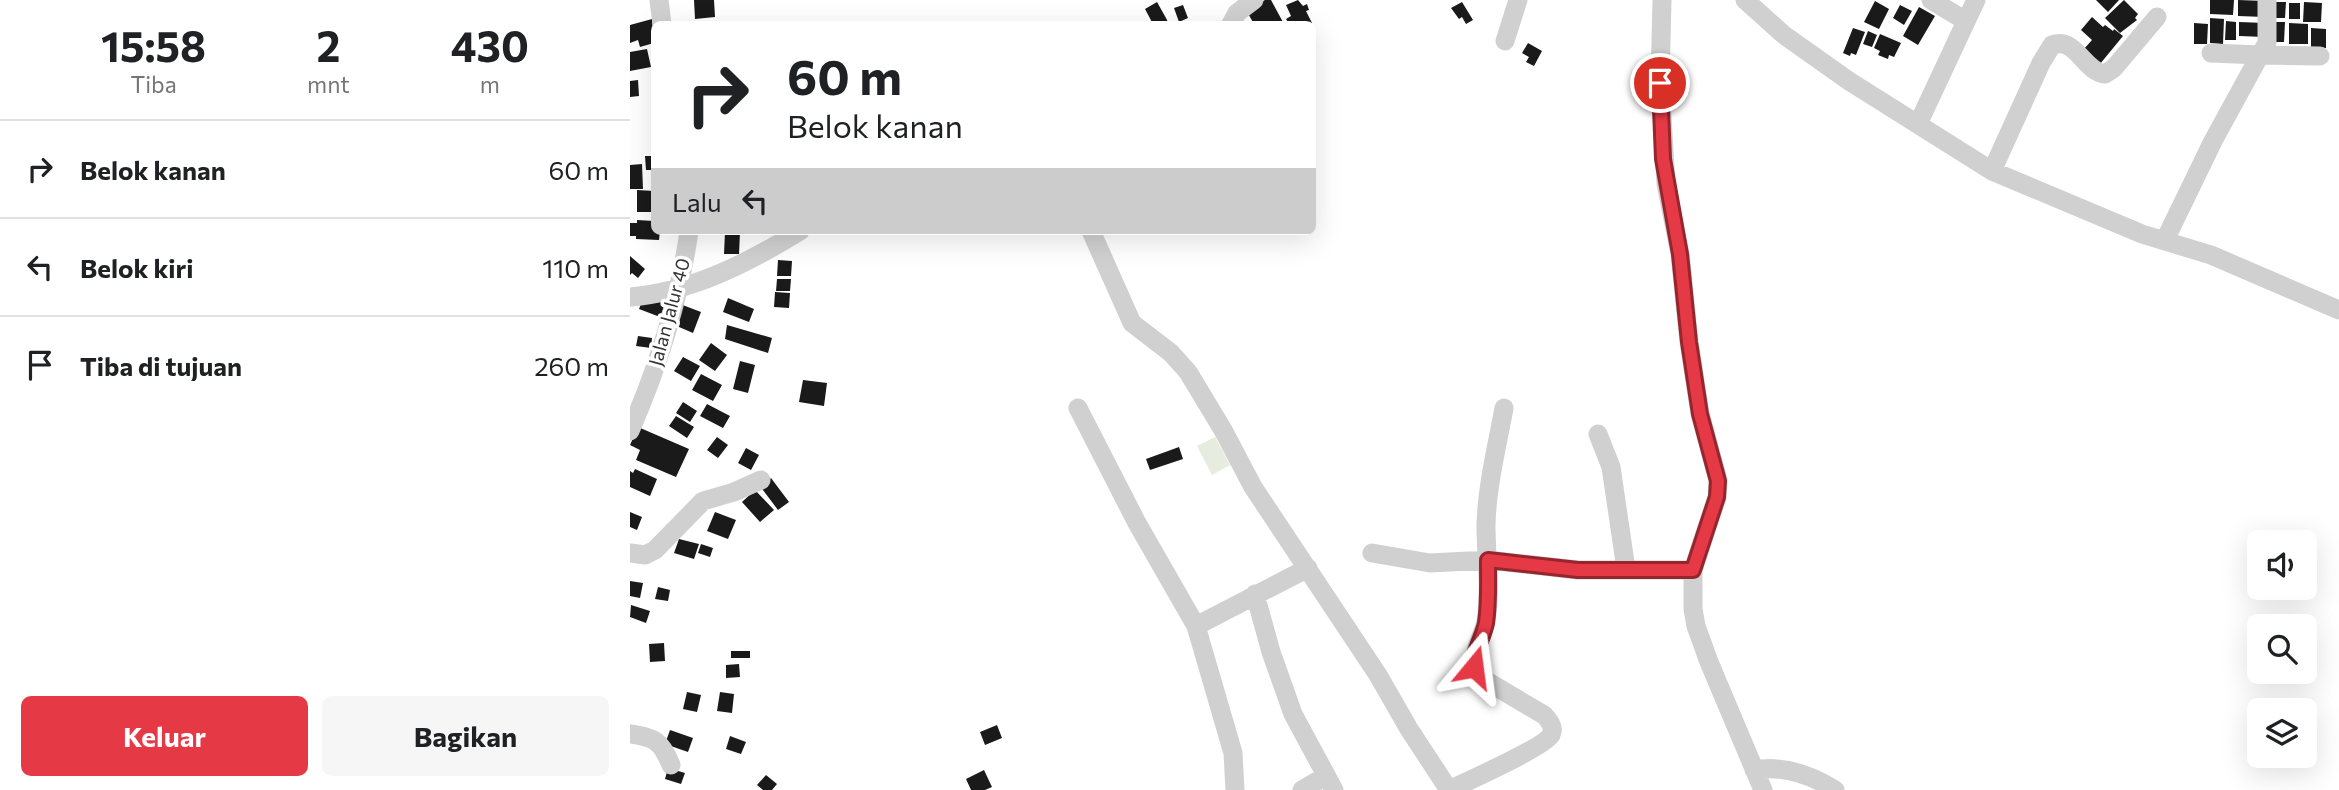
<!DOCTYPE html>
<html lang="id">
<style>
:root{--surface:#fff;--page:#f6f6f6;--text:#202124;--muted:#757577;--line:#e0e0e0;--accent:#e63946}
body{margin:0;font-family:Commissioner,sans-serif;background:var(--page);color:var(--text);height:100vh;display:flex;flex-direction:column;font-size:26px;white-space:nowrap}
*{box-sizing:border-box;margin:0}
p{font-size:23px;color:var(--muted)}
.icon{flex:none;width:38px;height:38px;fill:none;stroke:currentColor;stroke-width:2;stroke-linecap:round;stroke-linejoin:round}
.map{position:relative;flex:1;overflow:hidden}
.sheet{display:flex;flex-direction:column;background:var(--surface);width:630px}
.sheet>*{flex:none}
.hud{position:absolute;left:21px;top:21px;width:665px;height:214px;border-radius:10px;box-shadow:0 7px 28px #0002;background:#fff;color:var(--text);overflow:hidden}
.fabs{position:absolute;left:1617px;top:530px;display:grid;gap:14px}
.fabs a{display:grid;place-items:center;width:70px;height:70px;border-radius:10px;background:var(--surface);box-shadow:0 7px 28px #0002;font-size:35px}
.pin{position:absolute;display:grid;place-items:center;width:60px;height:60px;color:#fff;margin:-30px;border:4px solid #fff;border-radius:50%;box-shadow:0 2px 7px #0007}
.me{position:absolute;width:77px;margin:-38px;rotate:16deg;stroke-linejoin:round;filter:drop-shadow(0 0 5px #0008)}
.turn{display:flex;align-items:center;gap:24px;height:147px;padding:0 21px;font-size:32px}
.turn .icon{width:91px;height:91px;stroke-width:2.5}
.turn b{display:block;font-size:49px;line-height:60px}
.then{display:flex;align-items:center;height:66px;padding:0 21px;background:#0003;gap:14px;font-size:26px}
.eta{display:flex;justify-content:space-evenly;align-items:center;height:119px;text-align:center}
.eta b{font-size:42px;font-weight:700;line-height:49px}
.cta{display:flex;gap:14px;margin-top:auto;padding:14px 21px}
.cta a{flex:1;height:80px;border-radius:10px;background:var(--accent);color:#fff;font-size:28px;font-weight:700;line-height:80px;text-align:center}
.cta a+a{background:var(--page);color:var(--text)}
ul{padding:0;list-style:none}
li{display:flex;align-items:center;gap:21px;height:98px;padding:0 21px;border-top:2px solid var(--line)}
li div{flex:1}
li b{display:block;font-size:26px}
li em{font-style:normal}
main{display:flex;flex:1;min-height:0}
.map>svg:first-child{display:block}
</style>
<main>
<section class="sheet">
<div class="eta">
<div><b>15:58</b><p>Tiba</p></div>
<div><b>2</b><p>mnt</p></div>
<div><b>430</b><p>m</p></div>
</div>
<ul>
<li><svg class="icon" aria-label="right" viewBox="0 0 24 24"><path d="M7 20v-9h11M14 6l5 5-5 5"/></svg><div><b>Belok kanan</b></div><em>60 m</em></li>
<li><svg class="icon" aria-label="left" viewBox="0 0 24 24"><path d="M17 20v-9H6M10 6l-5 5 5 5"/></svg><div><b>Belok kiri</b></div><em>110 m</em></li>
<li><svg class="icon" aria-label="arrive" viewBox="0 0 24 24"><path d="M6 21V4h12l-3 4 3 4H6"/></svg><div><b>Tiba di tujuan</b></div><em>260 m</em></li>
</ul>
<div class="cta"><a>Keluar</a><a>Bagikan</a></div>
</section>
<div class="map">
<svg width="1709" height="790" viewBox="0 0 1709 790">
<rect width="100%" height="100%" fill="#fff"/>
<path fill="#e6ecdf" d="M 585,437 L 600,465 L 582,475 L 567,446 Z"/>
<path fill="#1a1a1a" d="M 64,0 L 84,0 L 85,17 L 65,19 Z
M 635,0 L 641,0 L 654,24 L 624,24 L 616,10 Z
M 668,0 L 673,6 L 677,4 L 679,10 L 676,11 L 682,23 L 659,24 L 656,19 L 661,16 L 656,5 Z
M 1466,0 L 1489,0 L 1478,12 Z
M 1494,0 L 1508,14 L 1505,18 L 1507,20 L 1490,33 L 1475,18 Z
M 1580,0 L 1604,0 L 1603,15 L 1580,14 Z
M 1608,0 L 1636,1 L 1635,17 L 1608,16 Z
M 1245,1 L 1259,9 L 1249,29 L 1234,22 Z
M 527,2 L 536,18 L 539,24 L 523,24 L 515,9 Z
M 832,2 L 843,20 L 836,24 L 832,17 L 829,19 L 821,8 Z
M 1645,2 L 1656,2 L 1655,18 L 1644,18 Z
M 1674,2 L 1692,3 L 1691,22 L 1673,22 Z
M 1659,3 L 1670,3 L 1670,19 L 1659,19 Z
M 553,5 L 558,18 L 549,22 L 544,8 Z
M 1270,5 L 1282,11 L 1274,25 L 1263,18 Z
M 1289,7 L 1305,16 L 1288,45 L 1273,36 Z
M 1462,17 L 1473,27 L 1475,25 L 1483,31 L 1484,29 L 1493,36 L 1470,64 L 1453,50 L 1462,40 L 1451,30 Z
M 1580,18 L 1594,19 L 1593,44 L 1580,43 Z
M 22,19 L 24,43 L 10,47 L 8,40 L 0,43 L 0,25 Z
M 1596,21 L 1606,22 L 1606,40 L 1595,40 Z
M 1609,22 L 1635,23 L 1635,37 L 1609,36 Z
M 1642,22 L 1655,22 L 1654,42 L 1642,42 Z
M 1564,23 L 1578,24 L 1577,44 L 1564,44 Z
M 1659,23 L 1678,24 L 1678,44 L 1659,44 Z
M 1223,28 L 1235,32 L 1226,55 L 1221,53 L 1220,56 L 1213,53 Z
M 1681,28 L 1696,29 L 1696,48 L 1681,48 Z
M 1238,31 L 1247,35 L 1242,47 L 1233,44 Z
M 1250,34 L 1271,43 L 1264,57 L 1259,55 L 1258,59 L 1248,55 L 1250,51 L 1244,48 Z
M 898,43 L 912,51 L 904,66 L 896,62 L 899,57 L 892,53 Z
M 17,49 L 21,67 L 0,71 L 0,52 Z
M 8,80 L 9,96 L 0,97 L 0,81 Z
M 15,156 L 24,156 L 24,170 L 16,170 Z
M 12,164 L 13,189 L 0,189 L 0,165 Z
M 7,190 L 24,191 L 24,212 L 7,212 Z
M 7,220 L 24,221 L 24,231 L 30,231 L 29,240 L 6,239 L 6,236 L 0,236 L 0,223 L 7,223 Z
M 95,232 L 110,232 L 109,254 L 94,254 Z
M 0,256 L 15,269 L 8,278 L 2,273 L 0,275 Z
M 148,260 L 162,261 L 161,276 L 147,276 Z
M 147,279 L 161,279 L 160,291 L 146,291 Z
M 145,292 L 160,293 L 159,308 L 144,307 Z
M 14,296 L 35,304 L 30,317 L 9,309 Z
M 98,298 L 124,309 L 119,322 L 93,312 Z
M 50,304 L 71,312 L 63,333 L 42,324 Z
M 97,325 L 142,338 L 138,353 L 95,339 Z
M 8,336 L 22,338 L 21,348 L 6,346 Z
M 81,343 L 97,355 L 85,371 L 69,360 Z
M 53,357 L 70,366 L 61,381 L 44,371 Z
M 110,361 L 125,365 L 118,393 L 103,389 Z
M 71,374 L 92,385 L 83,401 L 62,390 Z
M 173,380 L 197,383 L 194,406 L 169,402 Z
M 53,402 L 67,411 L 60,422 L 46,413 Z
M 77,404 L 100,416 L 93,428 L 70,416 Z
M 46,416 L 64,427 L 57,438 L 39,426 Z
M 8,427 L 59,449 L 46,477 L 6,460 L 10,450 L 0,445 Z
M 87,437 L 98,445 L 88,458 L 77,450 Z
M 549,447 L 553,459 L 520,470 L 516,459 Z
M 116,448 L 129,455 L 121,470 L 108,463 Z
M 5,469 L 27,479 L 20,496 L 0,487 L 0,471 L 3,473 Z
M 141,478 L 159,502 L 148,510 L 130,486 Z
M 125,490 L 144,510 L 130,522 L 112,502 Z
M 0,512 L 12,517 L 7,530 L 0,527 Z
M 85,512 L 106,520 L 98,539 L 77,531 Z
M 49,539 L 69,544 L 64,559 L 44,553 Z
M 71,544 L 83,548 L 80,557 L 68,553 Z
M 0,581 L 13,583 L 10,598 L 0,596 Z
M 28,587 L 40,590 L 38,601 L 25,599 Z
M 1,605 L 20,611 L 16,623 L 0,617 Z
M 34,643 L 35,661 L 20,662 L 19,644 Z
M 101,651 L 120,651 L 120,658 L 101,658 Z
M 109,664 L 110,677 L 96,678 L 96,665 Z
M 57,692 L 71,695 L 67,712 L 53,709 Z
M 90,692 L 104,694 L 102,713 L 87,711 Z
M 367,725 L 372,738 L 355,745 L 350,732 Z
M 40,730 L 63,738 L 58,752 L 35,744 Z
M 100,736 L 116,742 L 111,754 L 96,749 Z
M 38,768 L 55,773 L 51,784 L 35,779 Z
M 354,770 L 362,787 L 355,790 L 341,790 L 336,779 Z
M 136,775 L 147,784 L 142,790 L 133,790 L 127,785 Z"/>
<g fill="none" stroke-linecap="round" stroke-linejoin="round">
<path stroke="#d0d0d0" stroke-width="19" d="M 29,0 L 32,24
M 1032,0 L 1030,83 L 1036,184 L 1050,254 L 1059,342 L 1070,414 L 1088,480 L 1087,497 L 1063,570 L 1063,609 L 1066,626 L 1079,662 L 1133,790
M 1115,0 L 1154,35 L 1219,81 L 1362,171 L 1512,234 L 1581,255 L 1709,310
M 1301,0 L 1336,21
M 601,24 L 607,13 L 624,0
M 875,41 L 888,0
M 1581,53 L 1630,55 L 1637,43 L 1637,0
M 1288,124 L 1346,0
M 1362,171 L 1411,63 L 1422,45 C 1446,36 1454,72 1475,74 L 1484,68 L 1527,17
M 461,231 L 502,323 L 541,353 L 558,372 L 593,430 L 623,487 L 748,675 L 779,729 L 819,790
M 1535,240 L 1583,141 L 1630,55 L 1690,56
M 0,297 C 61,292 118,263 170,231
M 448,408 L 507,523 L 566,626
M 0,431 C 27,370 50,297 59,231
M 968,434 L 981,467 L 996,569
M 0,553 L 15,555 L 25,550 L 73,501 L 104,492 L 131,480
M 742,553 L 800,563 L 858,560 L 948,570 L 1063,570
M 625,594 L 641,652 L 663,714 L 704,790
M 0,734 C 26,738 31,741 41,765
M 1124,770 C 1152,765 1181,775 1205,790
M 605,790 L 603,753 L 566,626 L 678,568
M 672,790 L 696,776
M 819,790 C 836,782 914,747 921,735 C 925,727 919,720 914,715 L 848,676 C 836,660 853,638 856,621 C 861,589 856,557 856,525 C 857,485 867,447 874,408"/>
</g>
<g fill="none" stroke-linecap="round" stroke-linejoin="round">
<defs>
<path id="route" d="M 844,667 C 843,652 853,638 856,623 C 859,603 858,581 858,560 L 948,570 L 1063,570 L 1087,497 L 1088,481 L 1070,414 L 1059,342 L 1050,254 L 1033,159 L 1030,83"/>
</defs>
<use href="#route" stroke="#96252e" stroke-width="18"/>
<use href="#route" stroke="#e63946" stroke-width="12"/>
</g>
<g text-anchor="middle" stroke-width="7" stroke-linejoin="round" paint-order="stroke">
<g font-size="19" fill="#333" stroke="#fff">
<text transform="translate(39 312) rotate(-75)" y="7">Jalan Jalur 40</text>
</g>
</g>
</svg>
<div class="fabs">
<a><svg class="icon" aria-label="sound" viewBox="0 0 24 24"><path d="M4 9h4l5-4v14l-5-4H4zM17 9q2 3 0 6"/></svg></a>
<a><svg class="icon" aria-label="search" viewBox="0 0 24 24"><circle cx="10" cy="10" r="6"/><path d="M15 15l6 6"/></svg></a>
<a><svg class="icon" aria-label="layers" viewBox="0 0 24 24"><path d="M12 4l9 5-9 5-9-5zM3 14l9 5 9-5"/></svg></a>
</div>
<div class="pin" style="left:1030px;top:83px;background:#d93025"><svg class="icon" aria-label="arrive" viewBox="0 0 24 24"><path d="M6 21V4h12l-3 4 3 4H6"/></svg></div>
<svg class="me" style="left:844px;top:667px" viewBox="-20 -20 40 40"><path d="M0-17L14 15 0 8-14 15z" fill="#e63946" stroke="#fff" stroke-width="4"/></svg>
<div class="hud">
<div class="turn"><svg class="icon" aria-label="right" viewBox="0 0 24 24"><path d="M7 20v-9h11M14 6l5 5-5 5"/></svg><div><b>60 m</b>Belok kanan</div></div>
<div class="then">Lalu<svg class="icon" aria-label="left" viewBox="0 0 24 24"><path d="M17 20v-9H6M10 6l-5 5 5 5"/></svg></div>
</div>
</div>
</main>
